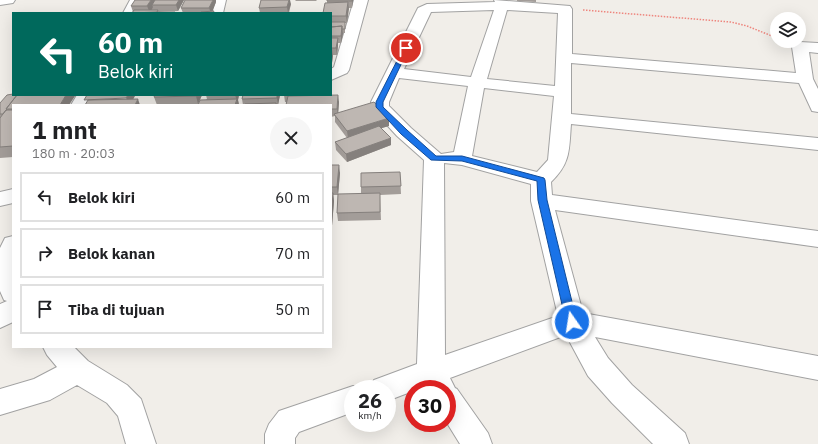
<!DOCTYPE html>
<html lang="id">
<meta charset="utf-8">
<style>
:root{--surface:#fff;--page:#f6f6f6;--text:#202124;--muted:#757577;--line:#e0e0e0}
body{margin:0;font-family:"IBM Plex Sans",sans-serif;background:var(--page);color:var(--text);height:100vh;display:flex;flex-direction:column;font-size:15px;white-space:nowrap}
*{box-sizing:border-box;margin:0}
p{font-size:13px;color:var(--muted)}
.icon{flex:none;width:22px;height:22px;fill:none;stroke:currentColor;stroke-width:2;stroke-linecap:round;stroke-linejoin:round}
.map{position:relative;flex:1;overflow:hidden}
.sheet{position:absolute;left:12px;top:104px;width:320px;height:244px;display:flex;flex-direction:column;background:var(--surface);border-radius:0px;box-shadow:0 4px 16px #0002}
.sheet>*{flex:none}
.guide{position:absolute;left:12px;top:12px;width:320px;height:84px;border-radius:0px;box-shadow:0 4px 16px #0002;background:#00695c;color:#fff;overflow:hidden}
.controls{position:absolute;left:770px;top:12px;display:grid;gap:8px}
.controls a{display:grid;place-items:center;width:36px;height:36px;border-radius:50%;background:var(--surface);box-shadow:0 4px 16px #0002;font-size:20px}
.speed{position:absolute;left:344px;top:380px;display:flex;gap:8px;font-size:20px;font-weight:700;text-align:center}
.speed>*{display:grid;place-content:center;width:52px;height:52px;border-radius:50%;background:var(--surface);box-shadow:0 4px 16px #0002;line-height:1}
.speed small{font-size:10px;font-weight:400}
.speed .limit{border:6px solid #d22;background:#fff;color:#111}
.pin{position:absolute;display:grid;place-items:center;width:34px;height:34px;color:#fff;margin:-17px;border:2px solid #fff;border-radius:50%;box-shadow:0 1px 4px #0007}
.me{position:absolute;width:44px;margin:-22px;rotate:347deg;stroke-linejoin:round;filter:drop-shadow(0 0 3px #0008)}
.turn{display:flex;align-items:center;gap:14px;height:84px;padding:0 20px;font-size:18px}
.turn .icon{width:52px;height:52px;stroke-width:2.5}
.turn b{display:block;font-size:28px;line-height:34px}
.round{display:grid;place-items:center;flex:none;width:42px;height:42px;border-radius:21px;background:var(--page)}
.headline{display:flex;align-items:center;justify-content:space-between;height:68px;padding:0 20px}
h1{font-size:24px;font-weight:700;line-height:30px}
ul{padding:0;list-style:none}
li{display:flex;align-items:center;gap:12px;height:50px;margin:0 8px 6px;padding:0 12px;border:2px solid var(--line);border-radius:0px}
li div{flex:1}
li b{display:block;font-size:15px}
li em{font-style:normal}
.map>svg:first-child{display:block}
</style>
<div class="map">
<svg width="818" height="444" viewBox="0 0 818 444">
<rect width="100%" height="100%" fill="#f1eee9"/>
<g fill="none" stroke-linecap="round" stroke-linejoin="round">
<defs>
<path id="minor" d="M 130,0 L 144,0 L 137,13 L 123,13 Z
M 212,0 L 226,0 L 223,13 L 209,13 Z
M 354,0 L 368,0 L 349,70 L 347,73 L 331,80 L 331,69 L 334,67 Z
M 494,0 L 570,6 L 572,9 L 572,54 L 796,73 L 792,47 L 795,44 L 800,42 L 818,43 L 818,53 L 809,52 L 813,79 L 818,89 L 818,112 L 812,111 L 799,83 L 571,63 L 571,114 L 818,138 L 818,150 L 571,124 C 569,149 571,163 551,182 L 552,195 L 818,231 L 818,247 L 555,210 L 583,313 L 818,356 L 818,380 L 595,337 L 608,358 L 632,385 L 685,433 L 689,444 L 653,444 L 612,403 L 588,376 L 566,335 L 450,378 L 455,388 L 457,389 L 488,433 L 492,444 L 460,444 L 447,423 L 447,389 L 425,389 L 424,387 L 413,389 L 413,391 L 387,401 L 387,389 L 370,389 L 374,380 L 417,364 L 424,160 L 397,136 L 374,111 L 371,107 L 371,102 L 418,8 L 427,4 L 495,2 ZM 494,10 L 471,77 L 404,69 L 431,12 ZM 507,10 L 558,13 L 555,86 L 487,79 ZM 399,78 L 468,86 L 454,152 L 441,154 L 411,128 L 389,106 L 389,102 ZM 484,88 L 554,96 L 548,160 L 537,172 L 472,156 ZM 444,163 L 462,165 L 531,184 L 531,201 L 558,316 L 445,355 Z
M 77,95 L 95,95 L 89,105 L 71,105 Z
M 13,189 L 13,203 L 0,206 L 0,192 Z
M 13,236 L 13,322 L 0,328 L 0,304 L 7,301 L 4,300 L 0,291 L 0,248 L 5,238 Z
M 43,347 L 74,347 L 88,361 L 127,385 L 141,399 L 156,444 L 126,444 L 118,416 L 107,403 L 77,385 L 50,400 L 0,415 L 0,389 L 34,379 L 57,367 L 47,355 Z
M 353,386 L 362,389 L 353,389 L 353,412 L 299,432 L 295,438 L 295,444 L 265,444 L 265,434 L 269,424 L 279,411 Z"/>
<path id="tertiary" d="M 0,0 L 15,0 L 13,3 L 0,5 Z"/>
</defs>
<use href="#minor" stroke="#a2a2a2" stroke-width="2"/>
<use href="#tertiary" stroke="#a2a2a2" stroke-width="2"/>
<path stroke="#ee857d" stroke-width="1.5" stroke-dasharray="1.5 1.5" stroke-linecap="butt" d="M 583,10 L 731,22 L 747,26 L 777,38"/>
<use href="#minor" fill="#fff" fill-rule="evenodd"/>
<use href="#tertiary" fill="#fff" fill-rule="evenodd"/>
</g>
<path fill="#a39d99" d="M 184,0 L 178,11 L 159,12 L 175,13 L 133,12 L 131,6 Z
M 295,0 L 317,0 L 316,1 L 296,1 Z
M 327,0 L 353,0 L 352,8 L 348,8 L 347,23 L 345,23 L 345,33 L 343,33 L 341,43 L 338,43 L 337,55 L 333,55 L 331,70 L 331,13 L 327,3 Z
M 517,0 L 536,0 L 536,2 L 517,1 Z
M 216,2 L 212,11 L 214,13 L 183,13 L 181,8 Z
M 291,4 L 289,13 L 260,13 L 259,8 Z
M 202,95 L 198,104 L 157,105 L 154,97 Z
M 206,95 L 239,95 L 238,100 L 239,105 L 198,105 L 207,99 Z
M 280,95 L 278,105 L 243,105 L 242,99 Z
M 284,95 L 329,95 L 339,102 L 338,113 L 389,126 L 381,128 L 391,138 L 391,145 L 347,162 L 336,150 L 335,142 L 347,138 L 335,122 L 335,116 L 331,117 L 331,105 L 285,102 Z
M 75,96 L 13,105 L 13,157 L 0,158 L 0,103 Z
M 331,165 L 340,173 L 338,195 L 333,195 L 334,201 L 331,238 Z
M 400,172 L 401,194 L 380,195 L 381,220 L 338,221 L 337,213 L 361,193 L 361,187 Z"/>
<path fill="#85807d" d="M 151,0 L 157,0 L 152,5 L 153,7 L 150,13 L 147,6 Z
M 179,0 L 184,0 L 178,11 L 176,5 Z
M 213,0 L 216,0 L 216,2 L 212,13 L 211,13 L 209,8 Z
M 289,0 L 290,0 L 291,4 L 288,13 L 287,7 Z
M 352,0 L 353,0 L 352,8 Z
M 348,2 L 349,9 L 347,23 L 346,16 Z
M 342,26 L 343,34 L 341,43 L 341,36 Z
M 338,38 L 338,46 L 337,55 L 336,48 Z
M 332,49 L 333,56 L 331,70 L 331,57 Z
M 66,95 L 75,95 L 75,96 L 69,105 L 60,105 Z
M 128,95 L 134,95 L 135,96 L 130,105 L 129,105 L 126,98 Z
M 196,95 L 202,95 L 198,104 L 196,96 Z
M 235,95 L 239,95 L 238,100 L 239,105 L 235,105 L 237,101 Z
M 277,95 L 280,95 L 278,105 L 277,98 Z
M 338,95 L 339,102 L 338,116 L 337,109 Z
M 138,99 L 140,105 L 135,105 Z
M 389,118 L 389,126 L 348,138 L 347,131 Z
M 391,138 L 391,145 L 347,162 L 346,154 Z
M 339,165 L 340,173 L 338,195 L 337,187 Z
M 333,193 L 334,201 L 331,238 L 331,218 Z"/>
<path fill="#beb7b2" stroke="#85807d" d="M 135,0 L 151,0 L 147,6 L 131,6 Z
M 155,0 L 179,0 L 176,5 L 152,5 Z
M 185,0 L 213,0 L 209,8 L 181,8 Z
M 261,0 L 289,0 L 287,7 L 259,8 Z
M 327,0 L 352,0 L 352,1 L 327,1 Z
M 348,2 L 346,16 L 331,16 L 331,13 L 323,13 L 325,3 Z
M 134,10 L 158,10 L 157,12 L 132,13 Z
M 214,11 L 213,13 L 200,13 L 201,12 Z
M 175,12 L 174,13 L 136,13 Z
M 331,22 L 345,22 L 345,29 L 342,29 L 342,26 L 331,27 Z
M 342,26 L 341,36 L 331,36 L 331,27 Z
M 331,38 L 338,38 L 336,48 L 331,48 Z
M 13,94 L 13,95 L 17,95 L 6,109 L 7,110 L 6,110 L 3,114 L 0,114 L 0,103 L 7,95 Z
M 17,95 L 66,95 L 60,105 L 13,105 L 13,109 L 6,109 Z
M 87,95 L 128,95 L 126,98 L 84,100 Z
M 155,95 L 196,95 L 196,96 L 154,97 Z
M 243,95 L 277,95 L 277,98 L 242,99 Z
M 338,95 L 337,109 L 331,109 L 331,105 L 286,105 L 288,96 Z
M 138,99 L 135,105 L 85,105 L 88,100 Z
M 237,99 L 235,105 L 198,105 L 200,100 Z
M 374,102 L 389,118 L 347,131 L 334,114 Z
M 276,103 L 276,105 L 245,105 L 245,104 Z
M 6,110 L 13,110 L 13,146 L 0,147 L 0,118 Z
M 379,126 L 391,138 L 346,154 L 335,142 Z
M 331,165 L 339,165 L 337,187 L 331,187 Z
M 400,172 L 401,186 L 361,187 L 361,173 Z
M 331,193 L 333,193 L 331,218 Z
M 380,193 L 380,212 L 337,213 L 338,194 Z"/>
<path fill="#1a73e8" stroke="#114b97" d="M 404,47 L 409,48 L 383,102 L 383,107 L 407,130 L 436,156 L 462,156 L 544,178 L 545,180 L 547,200 L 577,322 L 576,325 L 572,326 L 568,325 L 566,322 L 538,200 L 537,181 L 462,161 L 431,160 L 401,134 L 376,107 L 376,102 Z"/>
</svg>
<div class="controls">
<a><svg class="icon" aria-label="layers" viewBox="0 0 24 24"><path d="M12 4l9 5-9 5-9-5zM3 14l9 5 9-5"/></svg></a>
</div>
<div class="speed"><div>26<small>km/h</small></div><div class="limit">30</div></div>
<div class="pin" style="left:406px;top:48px;background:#d93025"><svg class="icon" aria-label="arrive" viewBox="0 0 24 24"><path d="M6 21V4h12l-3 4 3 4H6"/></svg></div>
<svg class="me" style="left:572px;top:322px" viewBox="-20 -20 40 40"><circle r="17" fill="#1a73e8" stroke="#fff" stroke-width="3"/><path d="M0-11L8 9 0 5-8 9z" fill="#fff"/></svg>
<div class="guide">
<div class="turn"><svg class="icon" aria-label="left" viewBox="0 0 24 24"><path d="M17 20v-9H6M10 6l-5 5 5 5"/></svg><div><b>60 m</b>Belok kiri</div></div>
</div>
<section class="sheet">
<div class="headline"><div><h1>1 mnt</h1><p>180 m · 20:03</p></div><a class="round"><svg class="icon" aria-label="close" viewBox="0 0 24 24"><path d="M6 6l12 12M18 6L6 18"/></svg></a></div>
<ul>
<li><svg class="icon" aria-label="left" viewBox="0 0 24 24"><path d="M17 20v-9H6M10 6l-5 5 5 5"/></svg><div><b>Belok kiri</b></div><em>60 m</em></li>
<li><svg class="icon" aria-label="right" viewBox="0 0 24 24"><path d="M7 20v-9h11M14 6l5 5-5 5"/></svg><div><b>Belok kanan</b></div><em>70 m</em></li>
<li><svg class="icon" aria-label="arrive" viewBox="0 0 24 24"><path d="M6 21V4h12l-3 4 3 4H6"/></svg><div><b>Tiba di tujuan</b></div><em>50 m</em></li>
</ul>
</section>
</div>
